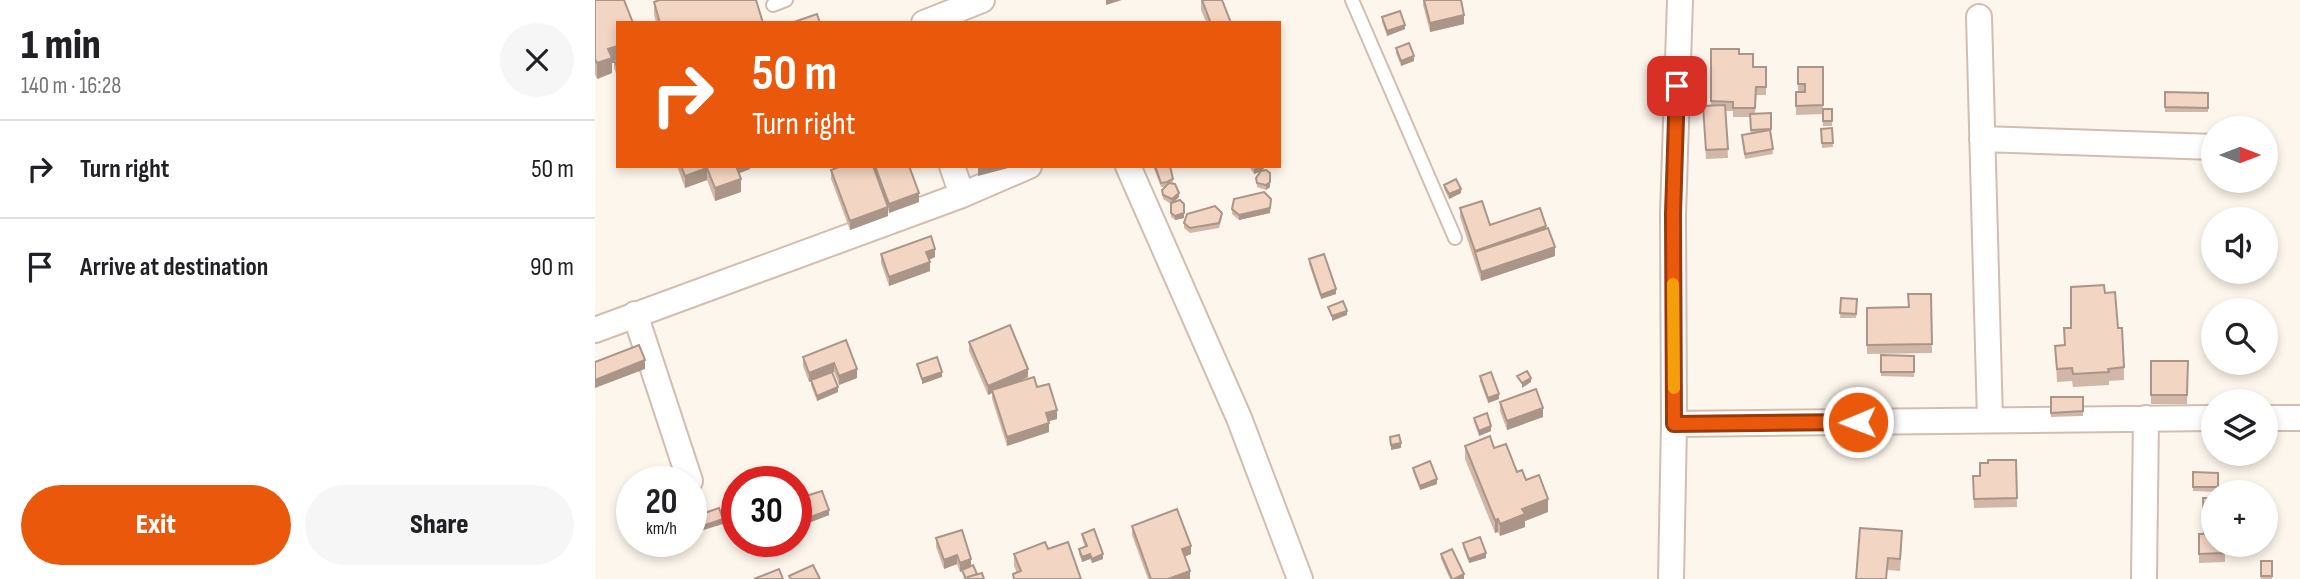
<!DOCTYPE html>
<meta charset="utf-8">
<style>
:root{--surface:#fff;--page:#f6f6f6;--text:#202124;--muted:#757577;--line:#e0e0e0;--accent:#ea580c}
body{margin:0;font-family:"Sofia Sans Condensed",sans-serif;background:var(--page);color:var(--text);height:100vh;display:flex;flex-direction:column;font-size:26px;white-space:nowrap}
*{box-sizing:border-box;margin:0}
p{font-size:23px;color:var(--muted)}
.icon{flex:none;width:38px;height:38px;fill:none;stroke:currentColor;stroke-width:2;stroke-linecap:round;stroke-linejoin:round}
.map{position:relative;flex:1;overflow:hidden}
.details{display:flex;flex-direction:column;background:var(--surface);width:595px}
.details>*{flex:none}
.banner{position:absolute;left:21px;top:21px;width:665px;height:147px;border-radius:0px;box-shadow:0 4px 10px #0003;background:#ea580c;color:#fff;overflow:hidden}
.needle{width:46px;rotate:90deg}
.buttons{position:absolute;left:1606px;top:116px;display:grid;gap:14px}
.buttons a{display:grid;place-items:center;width:77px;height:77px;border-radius:50%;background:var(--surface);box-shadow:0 4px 10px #0003;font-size:35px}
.speed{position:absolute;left:21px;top:466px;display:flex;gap:14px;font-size:35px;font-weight:700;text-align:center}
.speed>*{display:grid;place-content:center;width:91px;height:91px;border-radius:50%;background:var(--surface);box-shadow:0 4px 10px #0003;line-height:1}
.speed small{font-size:18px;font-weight:400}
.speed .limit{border:10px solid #d22;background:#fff;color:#111}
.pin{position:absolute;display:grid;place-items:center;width:60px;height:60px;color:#fff;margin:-30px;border-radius:14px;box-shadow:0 4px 10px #0006}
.me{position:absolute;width:77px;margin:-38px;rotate:269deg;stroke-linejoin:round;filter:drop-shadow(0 0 5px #0008)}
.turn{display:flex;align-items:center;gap:24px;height:147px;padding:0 21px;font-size:32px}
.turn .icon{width:91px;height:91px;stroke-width:2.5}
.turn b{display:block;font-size:49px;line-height:60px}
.round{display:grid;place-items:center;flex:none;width:74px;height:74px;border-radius:37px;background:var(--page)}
.summary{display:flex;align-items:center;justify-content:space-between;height:119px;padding:0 21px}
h1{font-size:42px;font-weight:800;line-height:52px}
.button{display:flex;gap:14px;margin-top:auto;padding:14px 21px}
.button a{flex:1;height:80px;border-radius:42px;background:var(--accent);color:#fff;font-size:28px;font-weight:800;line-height:80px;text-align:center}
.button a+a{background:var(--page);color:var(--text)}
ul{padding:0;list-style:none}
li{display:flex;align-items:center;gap:21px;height:98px;padding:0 21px;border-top:2px solid var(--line)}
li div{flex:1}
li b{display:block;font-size:26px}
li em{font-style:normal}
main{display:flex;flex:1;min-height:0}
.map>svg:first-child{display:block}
</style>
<main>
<section class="details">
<div class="summary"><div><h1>1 min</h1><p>140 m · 16:28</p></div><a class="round"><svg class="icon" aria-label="close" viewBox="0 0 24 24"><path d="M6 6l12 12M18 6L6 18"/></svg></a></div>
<ul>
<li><svg class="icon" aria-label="right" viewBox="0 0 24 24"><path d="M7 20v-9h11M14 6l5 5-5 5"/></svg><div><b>Turn right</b></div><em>50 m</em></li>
<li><svg class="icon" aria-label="arrive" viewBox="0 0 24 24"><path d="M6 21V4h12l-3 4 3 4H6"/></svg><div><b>Arrive at destination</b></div><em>90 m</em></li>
</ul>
<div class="button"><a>Exit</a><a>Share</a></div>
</section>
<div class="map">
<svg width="1705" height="579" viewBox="0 0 1705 579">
<rect width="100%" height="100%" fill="#fdf6ec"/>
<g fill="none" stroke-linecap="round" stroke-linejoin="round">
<defs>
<path id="lane" d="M 757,0 L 860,238
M 178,5 L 191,0"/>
<path id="street" d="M 1384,17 L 1395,420
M 329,23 L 387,0
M 1387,139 L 1619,147
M 357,166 L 367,195
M 533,166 L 644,418 L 705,579
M 40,314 L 95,481
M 0,330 L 367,195 L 434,166
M 1671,418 L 1705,418
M 1079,424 L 1619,418
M 1076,579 L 1079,424 L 1078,214 L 1085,0
M 1549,579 L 1551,418"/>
</defs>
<use href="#lane" stroke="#d1beb0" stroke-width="16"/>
<use href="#street" stroke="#d1beb0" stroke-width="28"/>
<use href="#lane" stroke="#fff" stroke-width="12"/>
<use href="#street" stroke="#fff" stroke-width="24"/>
</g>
<path fill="#d1b7a8" d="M 0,0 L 23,23 L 23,78 L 19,68 L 19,63 L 17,63 L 17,73 L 2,79 L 0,74 Z
M 606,0 L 627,0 L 636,23 L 611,22 L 606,10 Z
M 828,0 L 866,0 L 869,24 L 835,32 L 828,5 Z
M 59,2 L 168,23 L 61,23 L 59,14 Z
M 787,17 L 810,29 L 792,36 L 787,22 Z
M 801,48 L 819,61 L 806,66 L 801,53 Z
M 1116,49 L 1144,54 L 1158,67 L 1171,67 L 1171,95 L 1161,95 L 1160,114 L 1176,129 L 1176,133 L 1178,154 L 1150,159 L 1147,135 L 1156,133 L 1155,117 L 1138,117 L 1138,111 L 1131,111 L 1133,158 L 1111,159 L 1108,106 L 1116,106 Z
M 1203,67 L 1228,67 L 1228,114 L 1201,115 L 1201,92 L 1203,92 Z
M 1570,92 L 1613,93 L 1613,112 L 1570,112 Z
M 1228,109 L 1237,109 L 1237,126 L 1228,126 Z
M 1237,128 L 1238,147 L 1227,148 L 1226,129 Z
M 82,166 L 155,166 L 155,169 L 144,173 L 146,192 L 120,201 L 112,180 L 90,188 Z
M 246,166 L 314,166 L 324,202 L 294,213 L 293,209 L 293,216 L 255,230 L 236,179 L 236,170 Z
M 558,166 L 575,166 L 578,183 L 584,197 L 578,202 L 589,218 L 580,220 L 576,217 L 576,204 L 568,199 L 567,190 L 570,187 L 566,187 Z
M 654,166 L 669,166 L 668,170 L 675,187 L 671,190 L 662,187 L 661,178 L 666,171 L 659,174 Z
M 849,185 L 866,193 L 854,199 L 849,189 Z
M 865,208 L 895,225 L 960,256 L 886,281 L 865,217 Z
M 637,209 L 675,213 L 644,220 L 637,214 Z
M 627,218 L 624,228 L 595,233 L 589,228 L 589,223 Z
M 286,254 L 340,257 L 334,260 L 335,271 L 294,286 L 286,263 Z
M 714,259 L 741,294 L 726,299 L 714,264 Z
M 1510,293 L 1523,328 L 1529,367 L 1529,380 L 1514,381 L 1514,385 L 1478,387 L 1477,381 L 1462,382 L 1460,346 L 1469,345 L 1469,328 L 1476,328 Z
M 1336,294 L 1337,353 L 1272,354 L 1272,308 L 1313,307 Z
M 1246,298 L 1262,299 L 1261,318 L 1245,318 Z
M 251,340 L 262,378 L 244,385 L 239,372 L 237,372 L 243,392 L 222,401 L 216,385 L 216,381 L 214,382 L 208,366 L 208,357 Z
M 374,342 L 433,377 L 418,384 L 442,387 L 462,419 L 454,421 L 454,432 L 412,446 L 397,399 L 397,392 L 393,395 L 374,351 Z
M 1286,355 L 1319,356 L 1319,377 L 1286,376 Z
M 1556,361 L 1593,361 L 1592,404 L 1556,404 Z
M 885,376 L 904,399 L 893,403 L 885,381 Z
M 1456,397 L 1488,397 L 1488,416 L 1456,417 Z
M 905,402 L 948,417 L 912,430 L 905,411 Z
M 879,418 L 896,431 L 884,436 L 879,422 Z
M 870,446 L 899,448 L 931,480 L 953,512 L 930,521 L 930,527 L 905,536 L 903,532 L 900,533 L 870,459 Z
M 1421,460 L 1422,507 L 1379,508 L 1378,476 L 1385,476 L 1393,463 Z
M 818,468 L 842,484 L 825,490 L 818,472 Z
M 1598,472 L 1623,473 L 1623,492 L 1598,491 Z
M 208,497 L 234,515 L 216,522 L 208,502 Z
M 537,526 L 596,554 L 589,557 L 595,579 L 553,579 L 537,535 Z
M 487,534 L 508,559 L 497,563 L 495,559 L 487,562 L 484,554 L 484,549 L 490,547 L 487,538 Z
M 1604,534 L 1619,544 L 1651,544 L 1630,545 L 1630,562 L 1604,563 Z
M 341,538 L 376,565 L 382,574 L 389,579 L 369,579 L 367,571 L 365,572 L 362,564 L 349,569 L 341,547 Z
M 868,543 L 891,558 L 874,563 L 868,547 Z
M 1307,544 L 1305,571 L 1293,570 L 1261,579 Z
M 453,549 L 486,579 L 418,579 L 418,574 L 422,573 L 419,566 L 419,554 Z
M 846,554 L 869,579 L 855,579 L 846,559 Z
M 1666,561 L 1677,561 L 1677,579 L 1666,579 Z"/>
<path fill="#aa9588" d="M 511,0 L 527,0 L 511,5 Z
M 869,15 L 869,24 L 835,32 L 835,23 Z
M 810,25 L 810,29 L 792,36 L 792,31 Z
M 23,46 L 23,61 L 19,60 L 19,63 L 17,63 L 17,73 L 2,79 L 2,63 L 13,49 Z
M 819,56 L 819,61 L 806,66 L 806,61 Z
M 140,166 L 155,166 L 155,169 L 140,175 Z
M 388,166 L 413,166 L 413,168 L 383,176 L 383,168 Z
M 667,166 L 669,166 L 668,171 L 659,174 L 659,169 Z
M 112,168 L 112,180 L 90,188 L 90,176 Z
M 146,179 L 146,192 L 120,201 L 120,188 Z
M 675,182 L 675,187 L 671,190 L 671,185 Z
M 866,189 L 866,193 L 854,199 L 854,194 Z
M 324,193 L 324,202 L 294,213 L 294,204 Z
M 584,193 L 584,197 L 577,204 L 577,199 Z
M 676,199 L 675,213 L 644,220 L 644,215 Z
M 293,207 L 293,216 L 255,230 L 255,221 Z
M 589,213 L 589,218 L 580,220 L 580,216 Z
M 951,226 L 951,235 L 880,252 L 880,251 Z
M 960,247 L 960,256 L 886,281 L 886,272 Z
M 340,249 L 340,257 L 331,261 L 331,252 Z
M 335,262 L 335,271 L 294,286 L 294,277 Z
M 741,289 L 741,294 L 726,299 L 726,295 Z
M 752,311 L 752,315 L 737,321 L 737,316 Z
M 50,360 L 50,369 L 0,388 L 0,380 Z
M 239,363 L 239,372 L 214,382 L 214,373 Z
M 262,369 L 262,378 L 244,385 L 244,376 Z
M 433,369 L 433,377 L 393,395 L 393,386 Z
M 347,372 L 347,377 L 327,384 L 327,379 Z
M 936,378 L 936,382 L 927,388 L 927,383 Z
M 243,387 L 243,392 L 222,401 L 222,396 Z
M 904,394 L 904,399 L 893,403 L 893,398 Z
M 948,408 L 948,417 L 912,430 L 912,421 Z
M 462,410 L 462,419 L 451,422 L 451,413 Z
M 454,423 L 454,432 L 412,446 L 412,437 Z
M 896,426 L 896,431 L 884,436 L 884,431 Z
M 806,443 L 806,448 L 796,450 L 796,445 Z
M 842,479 L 842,484 L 825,490 L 825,486 Z
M 953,499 L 953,512 L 930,521 L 930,527 L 905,536 L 905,524 L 927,509 Z
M 234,510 L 234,515 L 216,522 L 216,517 Z
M 128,519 L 128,524 L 102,532 L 102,528 Z
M 903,519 L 903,532 L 900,533 L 900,520 Z
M 596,546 L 596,554 L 587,558 L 587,549 Z
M 891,553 L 891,558 L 874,563 L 874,559 Z
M 495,554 L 495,559 L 487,562 L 487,557 Z
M 508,554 L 508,559 L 497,563 L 497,559 Z
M 362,555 L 362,564 L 349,569 L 349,560 Z
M 376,559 L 376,568 L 365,572 L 365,563 Z
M 595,571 L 595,579 L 573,579 Z
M 869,574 L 869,579 L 859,579 Z"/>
<path fill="#f3d5c3" stroke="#aa9588" stroke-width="2" d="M 0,0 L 29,0 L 38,23 L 23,23 L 23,46 L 13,49 L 17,58 L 2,63 L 0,59 Z
M 64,0 L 161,0 L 168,23 L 65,23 L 59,2 Z
M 607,0 L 627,0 L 636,23 L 610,23 L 615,21 Z
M 829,0 L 866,0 L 869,15 L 835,23 Z
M 805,11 L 810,25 L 792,31 L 787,17 Z
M 222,14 L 225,23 L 196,23 Z
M 814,43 L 819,56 L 806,61 L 801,48 Z
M 1116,49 L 1144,49 L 1144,54 L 1158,54 L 1158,67 L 1171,67 L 1171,87 L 1161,87 L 1160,108 L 1138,108 L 1138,102 L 1116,101 Z
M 23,58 L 23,69 L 19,60 Z
M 1203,67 L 1228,67 L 1228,105 L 1201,106 L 1201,92 L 1210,92 L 1210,84 L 1203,84 Z
M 1570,92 L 1613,93 L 1613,108 L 1570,107 Z
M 1130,105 L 1133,149 L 1111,150 L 1108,106 Z
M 1228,109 L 1237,109 L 1237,121 L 1228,121 Z
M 1176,113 L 1176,129 L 1156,130 L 1155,114 Z
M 1237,128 L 1238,143 L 1227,143 L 1226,129 Z
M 1175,130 L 1178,149 L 1150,154 L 1147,135 Z
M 86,166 L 141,166 L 146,179 L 120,188 L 112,168 L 90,176 Z
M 246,166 L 278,166 L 293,207 L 255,221 L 236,170 Z
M 280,166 L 314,166 L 324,193 L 294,204 Z
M 560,166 L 575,166 L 578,179 L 572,182 L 566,183 Z
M 671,170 L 675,173 L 675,182 L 671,185 L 662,183 L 661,178 L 666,171 Z
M 861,179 L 866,189 L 854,194 L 849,185 Z
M 574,183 L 580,184 L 584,193 L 577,199 L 568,195 L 567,190 Z
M 669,192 L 676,199 L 675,208 L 644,215 L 637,209 L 639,199 Z
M 585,200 L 589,204 L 589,213 L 580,216 L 576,213 L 576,203 Z
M 887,201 L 895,225 L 945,208 L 951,226 L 880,251 L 865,208 Z
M 620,206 L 627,213 L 624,223 L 595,228 L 589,223 L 592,214 Z
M 953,228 L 960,247 L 886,272 L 880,252 Z
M 336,236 L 340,249 L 331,252 L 335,262 L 294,277 L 286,254 Z
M 729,254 L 741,289 L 726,295 L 714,259 Z
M 1509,285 L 1510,293 L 1520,292 L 1523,328 L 1527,328 L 1529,367 L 1513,369 L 1514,372 L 1478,374 L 1477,368 L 1462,369 L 1460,346 L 1470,345 L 1469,328 L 1476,328 L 1476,287 Z
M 1313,294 L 1336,294 L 1337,344 L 1272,345 L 1272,308 L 1314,307 Z
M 1246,298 L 1262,299 L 1261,314 L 1245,313 Z
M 748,301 L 752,311 L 737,316 L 733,307 Z
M 415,325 L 433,369 L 393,386 L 374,342 Z
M 251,340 L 262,369 L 244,376 L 239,363 L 214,373 L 208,357 Z
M 44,345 L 50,360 L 0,380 L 0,362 Z
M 1286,355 L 1319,356 L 1319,372 L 1286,372 Z
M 342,357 L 347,372 L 327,379 L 322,364 Z
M 1556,361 L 1593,361 L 1592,395 L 1556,395 Z
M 932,371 L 936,378 L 927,383 L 922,376 Z
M 237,372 L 243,387 L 222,396 L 216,380 Z
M 896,372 L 904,394 L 893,398 L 885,376 Z
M 439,377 L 442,387 L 454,384 L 462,410 L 451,413 L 454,423 L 412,437 L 397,390 Z
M 941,389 L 948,408 L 912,421 L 905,402 Z
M 1456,397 L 1488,397 L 1488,411 L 1456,413 Z
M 892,413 L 896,426 L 884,431 L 879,418 Z
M 804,435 L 806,443 L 796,445 L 795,437 Z
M 895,436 L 899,448 L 911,444 L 922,472 L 927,470 L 931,480 L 944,475 L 953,499 L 927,509 L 930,514 L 905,524 L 903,519 L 900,520 L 870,446 Z
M 1393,460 L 1421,460 L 1422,498 L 1379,499 L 1378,476 L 1385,476 L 1385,463 L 1393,463 Z
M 835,461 L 842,479 L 825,486 L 818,468 Z
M 1598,472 L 1623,473 L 1623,487 L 1598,487 Z
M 227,491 L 234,510 L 216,517 L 208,497 Z
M 1608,498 L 1619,498 L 1619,544 L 1630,544 L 1630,553 L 1604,554 L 1604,534 L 1609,534 Z
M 124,508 L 128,519 L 102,528 L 98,517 Z
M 582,509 L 596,546 L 587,549 L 595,571 L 573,579 L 556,579 L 537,526 Z
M 1265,528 L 1307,531 L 1305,559 L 1293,558 L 1291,579 L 1261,579 Z
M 499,529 L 508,554 L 497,559 L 495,554 L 487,557 L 484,549 L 492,546 L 487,534 Z
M 367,530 L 376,559 L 365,563 L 362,555 L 349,560 L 341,538 Z
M 885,537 L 891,553 L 874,559 L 868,543 Z
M 450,542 L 453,549 L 473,542 L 486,579 L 419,579 L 418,574 L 426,571 L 419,554 Z
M 857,549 L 869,574 L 859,579 L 857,579 L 846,554 Z
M 1666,561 L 1677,561 L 1677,576 L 1666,576 Z
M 218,565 L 225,579 L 196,579 L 194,576 Z
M 378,565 L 382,574 L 373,577 L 373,579 L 371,579 L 367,570 Z
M 184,569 L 188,579 L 159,579 Z
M 387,573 L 389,579 L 374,579 L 373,577 Z"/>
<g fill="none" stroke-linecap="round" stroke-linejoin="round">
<defs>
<path id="route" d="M 1082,86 L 1078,214 L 1079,424 L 1263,422"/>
</defs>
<use href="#route" stroke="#983908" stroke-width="18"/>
<use href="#route" stroke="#ea580c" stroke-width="12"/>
<path stroke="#f59e0b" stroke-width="12" d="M 1078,284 L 1079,388"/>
</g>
</svg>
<div class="buttons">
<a><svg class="needle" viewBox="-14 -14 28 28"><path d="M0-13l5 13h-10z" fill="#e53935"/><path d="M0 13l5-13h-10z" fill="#757577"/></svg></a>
<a><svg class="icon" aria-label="sound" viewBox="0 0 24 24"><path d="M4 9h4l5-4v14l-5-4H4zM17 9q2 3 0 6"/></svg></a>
<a><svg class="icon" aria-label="search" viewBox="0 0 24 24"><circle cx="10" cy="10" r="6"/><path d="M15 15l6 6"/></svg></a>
<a><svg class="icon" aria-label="layers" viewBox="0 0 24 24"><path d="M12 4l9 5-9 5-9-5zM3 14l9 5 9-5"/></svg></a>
<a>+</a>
</div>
<div class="speed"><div>20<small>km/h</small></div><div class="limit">30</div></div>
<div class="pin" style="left:1082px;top:86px;background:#d93025"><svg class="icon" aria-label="arrive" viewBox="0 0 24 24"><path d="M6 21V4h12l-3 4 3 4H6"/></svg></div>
<svg class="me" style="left:1263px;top:422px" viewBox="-20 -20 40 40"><circle r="17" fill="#ea580c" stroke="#fff" stroke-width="3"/><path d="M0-11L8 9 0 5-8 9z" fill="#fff"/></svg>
<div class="banner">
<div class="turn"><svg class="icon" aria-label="right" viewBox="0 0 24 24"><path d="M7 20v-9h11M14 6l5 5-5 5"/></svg><div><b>50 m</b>Turn right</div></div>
</div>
</div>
</main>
